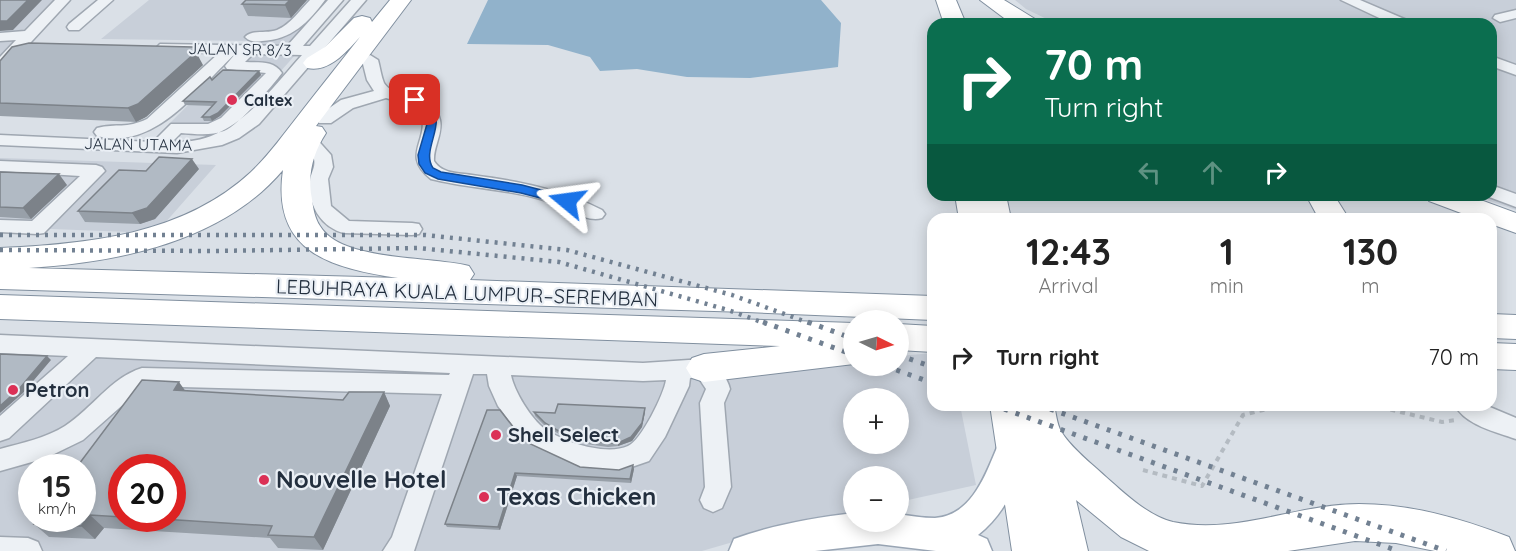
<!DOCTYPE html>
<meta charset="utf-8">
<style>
:root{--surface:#fff;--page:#f2f2f2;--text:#222;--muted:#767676}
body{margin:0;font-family:Quicksand,sans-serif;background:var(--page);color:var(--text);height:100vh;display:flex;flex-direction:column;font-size:22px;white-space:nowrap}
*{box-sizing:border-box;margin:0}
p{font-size:20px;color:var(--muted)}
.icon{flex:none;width:33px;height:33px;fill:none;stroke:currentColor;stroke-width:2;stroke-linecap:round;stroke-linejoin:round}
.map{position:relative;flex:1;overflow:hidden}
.side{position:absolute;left:927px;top:213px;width:570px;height:198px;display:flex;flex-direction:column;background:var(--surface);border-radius:18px;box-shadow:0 3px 15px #0003}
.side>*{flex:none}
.hud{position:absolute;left:927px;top:18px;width:570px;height:183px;border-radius:18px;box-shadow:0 3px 15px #0003;background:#0b6e4f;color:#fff;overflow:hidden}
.needle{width:39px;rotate:95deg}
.tools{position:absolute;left:843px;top:310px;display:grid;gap:12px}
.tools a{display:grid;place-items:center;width:66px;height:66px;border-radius:50%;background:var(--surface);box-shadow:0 3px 15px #0003;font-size:30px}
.speed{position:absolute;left:18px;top:454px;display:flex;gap:12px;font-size:30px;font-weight:700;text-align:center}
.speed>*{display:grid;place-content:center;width:78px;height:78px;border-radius:50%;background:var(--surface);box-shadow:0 3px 15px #0003;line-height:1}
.speed small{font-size:15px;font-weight:400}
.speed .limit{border:9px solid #d22;background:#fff;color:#111}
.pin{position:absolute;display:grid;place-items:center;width:51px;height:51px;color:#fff;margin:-26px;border-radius:12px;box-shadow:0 3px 9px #0006}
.me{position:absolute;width:66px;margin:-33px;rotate:286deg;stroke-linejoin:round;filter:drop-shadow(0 0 4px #0008)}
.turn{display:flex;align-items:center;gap:21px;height:126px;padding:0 18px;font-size:27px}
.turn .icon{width:78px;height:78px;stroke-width:2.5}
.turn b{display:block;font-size:42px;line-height:51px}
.lanes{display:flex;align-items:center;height:57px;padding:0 18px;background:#0003;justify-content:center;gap:30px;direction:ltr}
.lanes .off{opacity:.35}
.eta{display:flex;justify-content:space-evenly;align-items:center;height:102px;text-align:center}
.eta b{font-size:36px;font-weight:700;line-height:42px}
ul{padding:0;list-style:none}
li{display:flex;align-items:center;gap:18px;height:84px;padding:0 18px}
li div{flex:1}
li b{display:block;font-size:22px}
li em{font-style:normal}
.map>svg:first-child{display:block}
</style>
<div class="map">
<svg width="1516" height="551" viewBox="0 0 1516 551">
<rect width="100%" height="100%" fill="#dae0e7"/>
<path fill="#c8cfd9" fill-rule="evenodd" d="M 0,0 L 59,0 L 0,62 Z
M 149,0 L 329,0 L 297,53 L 229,129 L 207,135 L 160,133 L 252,41 L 101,39 Z
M 1015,0 L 1516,0 L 1516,210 L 1472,195 L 1491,195 L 1491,24 L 1057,24 L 1026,9 Z
M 0,158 L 216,165 L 164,224 L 129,232 L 0,227 Z
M 933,353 L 933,405 L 960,405 L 976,485 L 899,502 L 898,477 L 854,477 L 853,512 L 791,525 L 702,551 L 0,551 L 0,354 L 650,381 L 853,361 L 854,366 L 898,366 L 899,356 ZM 854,399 L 898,399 L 898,444 L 854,444 ZM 32,468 L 82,468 L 82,519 L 32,519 ZM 122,468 L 172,468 L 172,519 L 122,519 Z"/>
<path fill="#91b2cb" d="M 488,0 L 821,0 L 841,23 L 838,67 L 750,78 L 687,77 L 637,69 L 600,71 L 590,57 L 548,45 L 467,44 Z"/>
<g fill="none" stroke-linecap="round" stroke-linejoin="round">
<defs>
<path id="minor" d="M 55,0 L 70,0 L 6,69 L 0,71 L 0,57 L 16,40 L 0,41 L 0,33 L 25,31 Z
M 98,0 L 113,0 L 79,30 L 69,30 L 67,27 L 69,24 Z
M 310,0 L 325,0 C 309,22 291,40 262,41 C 255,42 250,42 245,37 C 252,29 267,34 277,30 C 291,24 300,10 310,0 Z
M 328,0 L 343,0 L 303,46 L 310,46 L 351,0 L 366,0 L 259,124 L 239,138 L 222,145 L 177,153 L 0,145 L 0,135 L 153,142 L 171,124 L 208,124 L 221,118 L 266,73 L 227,69 L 225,66 L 236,53 C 197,89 157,151 97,136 L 94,132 L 97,128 C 117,123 126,129 147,119 L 219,53 L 165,52 L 160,50 L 157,47 L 160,44 L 287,46 ZM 253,54 L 302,55 C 266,95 232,145 172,142 L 181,133 C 195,134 211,136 224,131 C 239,125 272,86 282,73 C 273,60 260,63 245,62 Z
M 1341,0 L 1360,0 L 1409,21 L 1411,24 L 1392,24 Z
M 1516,10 L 1516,18 L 1500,22 L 1493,18 L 1495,15 Z
M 370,55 L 378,60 C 380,67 381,76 384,83 C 397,103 433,86 440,120 C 443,134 433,147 434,161 C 442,174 459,173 472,175 C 517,181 561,189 602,210 L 605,214 L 602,218 C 586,223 566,207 550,202 C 512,189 471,189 431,179 C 401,155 428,143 422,114 L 414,106 L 386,98 L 353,108 L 331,123 L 319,123 L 317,119 L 319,115 L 341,100 L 374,91 L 367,80 L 362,60 Z
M 1491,56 L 1516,65 L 1516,75 L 1491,66 Z
M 308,135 L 314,136 L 331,155 L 333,167 L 328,179 L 331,206 L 349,221 L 412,223 L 419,224 L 422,229 L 419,234 L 412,235 L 344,233 C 321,227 308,205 310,182 C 310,173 316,168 314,159 C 312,152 304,146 299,140 L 302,136 Z
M 0,161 L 96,165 L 102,167 L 105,171 L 44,233 L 37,234 L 0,232 L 0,220 L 32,221 L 80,176 L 0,171 Z
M 1491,185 L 1516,194 L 1516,207 L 1484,195 L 1491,195 Z
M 0,335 L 643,363 L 704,359 C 716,363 727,376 730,389 L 724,403 L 731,487 L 722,508 L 713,512 L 704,508 L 700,500 L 705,487 L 700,403 L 706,389 L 698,377 L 690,378 L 689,386 L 665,437 L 649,461 L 620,471 L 582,469 L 526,443 L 498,406 L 489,386 L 487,374 L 473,374 L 414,551 L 383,551 L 392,537 L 442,394 L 144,386 L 83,440 L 46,458 L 0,471 L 0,449 C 22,443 46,438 65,426 C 93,408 110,378 142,368 L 449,375 L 450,373 L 96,357 L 9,438 L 0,441 L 0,416 L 68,356 L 0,353 ZM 511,375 L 643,381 L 666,380 C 664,394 641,441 628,446 C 606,456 563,442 545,429 C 531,419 514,391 511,375 Z
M 1455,405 L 1485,405 L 1516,418 L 1516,439 C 1496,432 1465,425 1455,405 Z
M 0,537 L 28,538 L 38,542 L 42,551 L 0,551 Z"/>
<path id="major" d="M 1014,432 L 1026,436 L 1030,446 C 1020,479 1006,513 978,535 L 987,539 L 992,551 L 936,551 L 878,544 L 815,551 L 729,551 L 734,539 C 772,525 813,518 854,513 L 854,522 L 898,522 L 898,514 C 911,516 923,518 935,518 C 976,515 988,466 1002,436 Z"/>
<path id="highway" d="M 390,0 L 411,0 L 316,126 L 322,127 L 326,133 C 313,153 307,175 312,199 C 313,208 315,219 320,226 C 341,262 432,256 469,266 L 474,274 L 470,280 L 933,296 L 933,320 L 747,312 L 0,289 L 0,248 C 88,244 183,235 251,172 C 269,155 283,135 298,116 C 318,90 339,64 360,37 C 346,52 329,73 307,68 L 303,63 L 307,58 L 325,47 L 354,18 L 362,16 L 370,18 L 372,22 ZM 283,170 C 271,253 332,268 398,278 L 29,268 C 119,262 222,242 283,170 Z
M 936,0 L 956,0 L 966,24 L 944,24 Z
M 980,0 L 1004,0 L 1035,19 L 1038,24 L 1012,24 Z
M 955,195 L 1006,195 L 1011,219 L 959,219 Z
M 1306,195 L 1334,195 L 1349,219 L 1319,219 Z
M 1425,195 L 1467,195 L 1516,213 L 1516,233 L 1491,224 L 1491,219 L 1477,219 L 1429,201 Z
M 0,295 L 854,323 L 854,364 L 704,382 L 692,378 L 686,368 L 692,358 L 704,354 L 780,346 L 0,319 Z
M 1491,314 L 1516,315 L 1516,339 L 1491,338 Z
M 898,324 L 933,326 L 933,352 L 898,350 Z
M 1491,343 L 1516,344 L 1516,370 L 1491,369 Z
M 990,405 L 1054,405 C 1056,413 1057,425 1061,431 C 1069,446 1093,465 1106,477 C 1124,493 1148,516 1173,522 C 1236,535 1297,504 1359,504 C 1411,504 1460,518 1509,537 L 1515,551 L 1435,551 L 1396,543 L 1355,541 L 1288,551 L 1149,551 L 1121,537 L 1076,500 L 1088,551 L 1012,551 Z"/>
</defs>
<use href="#minor" stroke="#9fa7b1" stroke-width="3"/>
<use href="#major" stroke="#99a5b4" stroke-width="3"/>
<use href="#highway" stroke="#808f9f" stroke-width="2"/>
<path stroke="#b4bbc2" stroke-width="4" stroke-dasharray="5 5" stroke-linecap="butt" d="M 1371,405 L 1442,422 L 1456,420
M 1143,470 L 1202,486 L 1243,415 L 1283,405"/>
<use href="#minor" fill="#edf1f5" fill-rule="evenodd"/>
<use href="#major" fill="#fff" fill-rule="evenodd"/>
<use href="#highway" fill="#fff" fill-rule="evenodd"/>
<path stroke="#728192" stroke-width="4.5" stroke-dasharray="3 6" stroke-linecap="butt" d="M 0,235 L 425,235 L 567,250 L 732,295 L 812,324
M 0,250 L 211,251 L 418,248 L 559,262 L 728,310 L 767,324"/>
<path stroke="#728192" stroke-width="5" stroke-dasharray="4 8" stroke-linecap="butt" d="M 763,322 L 854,355
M 808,322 L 854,339
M 898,355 L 933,367
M 885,366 L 933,383
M 993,405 L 1398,551
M 1039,405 L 1446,551"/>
</g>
<path fill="#98a0a9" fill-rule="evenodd" d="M 246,0 L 307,0 L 291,18 L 248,16 L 242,4 Z
M 0,61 L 203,65 L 146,117 L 136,122 L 0,116 Z
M 259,71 L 261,75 L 220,116 L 212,121 L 204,121 L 202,117 L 213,106 L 185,105 L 183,101 L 212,80 Z
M 199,169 L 155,219 L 140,224 L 85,222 L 78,211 Z
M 0,172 L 67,185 L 31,219 L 0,217 Z
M 185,391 L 343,400 L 384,392 L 390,406 L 323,550 L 278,548 L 270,538 L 104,528 L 95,539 L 49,537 L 34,524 ZM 122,468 L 172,519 L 122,519 Z
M 645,408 L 645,412 L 642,427 L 632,441 L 618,446 L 608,447 L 586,444 L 563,436 L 546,427 L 535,416 L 534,412 L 555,413 Z
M 524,441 L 580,467 L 619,470 L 634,469 L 631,483 L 517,476 L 500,530 L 447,527 L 445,524 Z"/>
<path fill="#7c8289" d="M 28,0 L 42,0 L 13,30 L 0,31 L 0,21 Z
M 290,0 L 307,0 L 291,18 L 285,5 Z
M 196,52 L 203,65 L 146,117 L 136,122 L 128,108 Z
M 259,71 L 261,75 L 220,116 L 212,121 L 210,117 Z
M 192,159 L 199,169 L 155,219 L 140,224 L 132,213 Z
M 59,174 L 67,185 L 31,219 L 23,208 Z
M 47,356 L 51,360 L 23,393 L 0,413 L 0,406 Z
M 179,382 L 189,396 L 174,390 Z
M 384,392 L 390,406 L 323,550 L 314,537 Z
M 645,408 L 645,412 L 642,427 L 632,441 L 618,446 L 618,443 Z
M 633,465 L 634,469 L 631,483 L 630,479 Z
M 515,473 L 517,476 L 500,530 L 498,527 Z
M 90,515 L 104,528 L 95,539 L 81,526 Z"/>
<path fill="#b1bac4" stroke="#7c8289" stroke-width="1.5" d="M 0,0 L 28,0 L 7,21 L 0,21 Z
M 246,0 L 290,0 L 285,5 L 242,4 Z
M 29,43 L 193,47 L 196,52 L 138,104 L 128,108 L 0,103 L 0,61 L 12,47 Z
M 223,70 L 259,71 L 218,113 L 210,117 L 202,117 L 216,102 L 183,101 L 210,77 L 212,80 Z
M 159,157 L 192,159 L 147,208 L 132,213 L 78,211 L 119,170 L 146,171 Z
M 0,172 L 59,174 L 23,208 L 0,207 Z
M 0,354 L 47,356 L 19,389 L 0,406 Z
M 142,380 L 179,382 L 174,390 L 343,400 L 349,392 L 384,392 L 314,537 L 268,535 L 272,526 L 162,519 L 172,519 L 172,468 L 122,468 L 122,517 L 90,515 L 81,526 L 34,524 L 38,519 L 82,519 L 82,468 L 76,468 Z
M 558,404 L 645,408 L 642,423 L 631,437 L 618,443 L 608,443 L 585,440 L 562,433 L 545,423 L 534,412 L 555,413 Z
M 487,410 L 500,410 L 524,441 L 580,467 L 619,470 L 633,465 L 630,479 L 515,473 L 498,527 L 445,524 Z"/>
<path fill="#1a73e8" stroke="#114b97" stroke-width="1.5" d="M 415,97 C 460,111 418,147 433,168 L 441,172 L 522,185 L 572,198 L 574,201 L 572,204 L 567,205 L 521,193 L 438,179 L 425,173 L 419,164 L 418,155 L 427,124 L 425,113 L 410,100 Z"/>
<g fill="#db3056" stroke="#eaeff5" stroke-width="2">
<circle cx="232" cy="100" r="6"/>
<circle cx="13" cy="390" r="6"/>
<circle cx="496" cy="435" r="6"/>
<circle cx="264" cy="480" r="6"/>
<circle cx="484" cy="497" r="6"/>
</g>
<g text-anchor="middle" stroke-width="4.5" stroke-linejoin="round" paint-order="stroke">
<g font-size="16" fill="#232f3e" stroke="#eaeff5">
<text transform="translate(240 49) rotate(1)" y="6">JALAN SR 8/3</text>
<text transform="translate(138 144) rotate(1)" y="6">JALAN UTAMA</text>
</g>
<g font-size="16" font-weight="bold" fill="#232f3e" stroke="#eaeff5" text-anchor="start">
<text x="244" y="106">Caltex</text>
</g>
<g font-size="20" fill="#232f3e" stroke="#eaeff5">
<text transform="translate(467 293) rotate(2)" y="7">LEBUHRAYA KUALA LUMPUR–SEREMBAN</text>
</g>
<g font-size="20" font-weight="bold" fill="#232f3e" stroke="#eaeff5" text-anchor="start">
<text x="25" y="397">Petron</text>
<text x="508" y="442">Shell Select</text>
</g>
<g font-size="24" font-weight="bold" fill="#232f3e" stroke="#eaeff5" text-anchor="start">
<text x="276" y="488">Nouvelle Hotel</text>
<text x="496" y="505">Texas Chicken</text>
</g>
</g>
</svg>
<div class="tools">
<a><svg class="needle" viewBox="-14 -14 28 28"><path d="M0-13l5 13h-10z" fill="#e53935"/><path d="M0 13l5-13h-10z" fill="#767676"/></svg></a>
<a>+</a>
<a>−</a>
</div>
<div class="speed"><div>15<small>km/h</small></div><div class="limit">20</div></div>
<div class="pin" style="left:415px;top:100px;background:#d93025"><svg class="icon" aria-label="arrive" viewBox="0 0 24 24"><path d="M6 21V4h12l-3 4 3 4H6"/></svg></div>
<svg class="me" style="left:567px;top:201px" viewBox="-20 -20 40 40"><path d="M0-17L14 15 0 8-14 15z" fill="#1a73e8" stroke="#fff" stroke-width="4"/></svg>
<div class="hud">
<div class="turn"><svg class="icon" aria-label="right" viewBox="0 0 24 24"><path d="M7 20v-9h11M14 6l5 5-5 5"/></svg><div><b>70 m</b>Turn right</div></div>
<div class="lanes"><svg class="icon off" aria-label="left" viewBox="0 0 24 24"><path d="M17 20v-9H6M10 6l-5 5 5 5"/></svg><svg class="icon off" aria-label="ahead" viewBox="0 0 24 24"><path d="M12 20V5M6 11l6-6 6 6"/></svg><svg class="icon" aria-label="right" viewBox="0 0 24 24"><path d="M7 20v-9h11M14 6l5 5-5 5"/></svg></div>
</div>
<section class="side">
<div class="eta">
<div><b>12:43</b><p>Arrival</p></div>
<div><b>1</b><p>min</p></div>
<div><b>130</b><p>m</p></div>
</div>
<ul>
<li><svg class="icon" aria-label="right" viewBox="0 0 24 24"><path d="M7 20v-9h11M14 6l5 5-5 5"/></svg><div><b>Turn right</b></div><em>70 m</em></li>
</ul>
</section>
</div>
